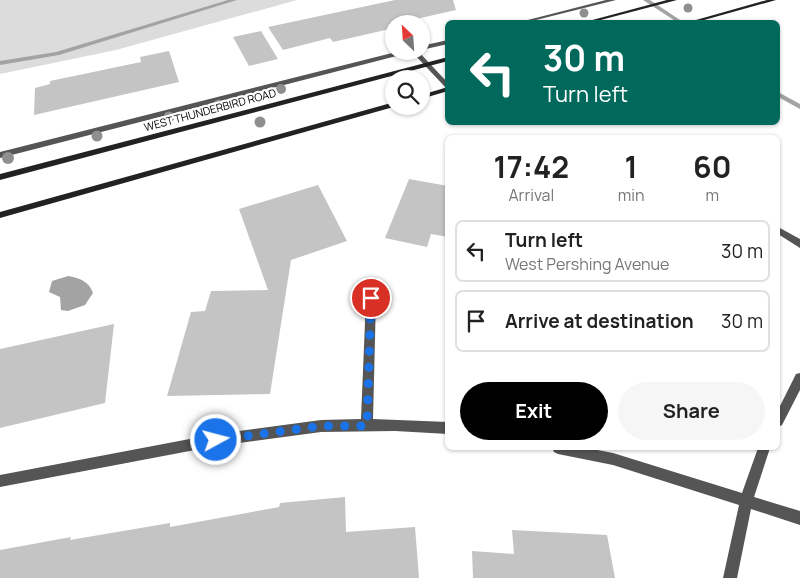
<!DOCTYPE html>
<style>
:root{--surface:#fff;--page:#f6f6f6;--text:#222;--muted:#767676;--line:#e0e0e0;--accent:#000}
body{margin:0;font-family:Manrope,sans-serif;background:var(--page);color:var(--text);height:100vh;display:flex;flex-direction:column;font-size:19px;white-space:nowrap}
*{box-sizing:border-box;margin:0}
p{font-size:16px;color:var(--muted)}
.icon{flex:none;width:28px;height:28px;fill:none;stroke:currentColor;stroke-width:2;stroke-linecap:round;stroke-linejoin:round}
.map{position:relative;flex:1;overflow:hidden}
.details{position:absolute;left:445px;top:135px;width:335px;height:315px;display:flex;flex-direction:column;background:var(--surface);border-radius:8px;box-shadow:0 1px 4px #0004}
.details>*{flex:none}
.hud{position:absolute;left:445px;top:20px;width:335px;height:105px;border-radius:8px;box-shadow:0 1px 4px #0004;background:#00695c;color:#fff;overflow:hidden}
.needle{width:32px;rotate:335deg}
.buttons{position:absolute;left:385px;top:15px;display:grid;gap:10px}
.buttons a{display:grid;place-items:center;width:45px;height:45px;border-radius:50%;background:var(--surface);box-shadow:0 1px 4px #0004;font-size:25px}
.pin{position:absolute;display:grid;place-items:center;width:42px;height:42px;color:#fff;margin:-21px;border:2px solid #fff;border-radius:50%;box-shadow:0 1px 5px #0007}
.me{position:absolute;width:55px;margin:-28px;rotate:83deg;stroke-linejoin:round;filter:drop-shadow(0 0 4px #0008)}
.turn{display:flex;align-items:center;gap:18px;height:105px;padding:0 15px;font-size:22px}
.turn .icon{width:65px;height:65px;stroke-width:2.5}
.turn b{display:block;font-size:35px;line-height:42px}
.eta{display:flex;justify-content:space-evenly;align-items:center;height:85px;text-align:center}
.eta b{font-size:30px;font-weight:700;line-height:35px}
.action{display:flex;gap:10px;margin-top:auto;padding:10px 15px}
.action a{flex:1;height:58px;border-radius:30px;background:var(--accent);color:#fff;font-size:20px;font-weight:700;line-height:58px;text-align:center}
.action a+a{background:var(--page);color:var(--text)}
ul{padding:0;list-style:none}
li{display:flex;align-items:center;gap:15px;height:62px;margin:0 10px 8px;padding:0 5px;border:2px solid var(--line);border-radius:8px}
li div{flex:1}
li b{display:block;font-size:19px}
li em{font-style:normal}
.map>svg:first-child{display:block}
</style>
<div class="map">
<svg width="800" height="578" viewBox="0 0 800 578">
<rect width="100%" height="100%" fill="#fff"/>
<path fill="#dcdcdc" d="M 0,0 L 297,0 L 116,50 L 0,74 Z"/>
<path fill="#a3a3a3" d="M 68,276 C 79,278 89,281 93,293 L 85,305 L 68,311 L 61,310 L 60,297 L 49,292 L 52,281 Z"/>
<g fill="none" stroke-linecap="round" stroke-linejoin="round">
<path fill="#a3a3a3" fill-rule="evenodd" d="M 228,0 L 237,0 L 59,55 L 0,65 L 0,61 L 56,52 Z
M 643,0 L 650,0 L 683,22 L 677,22 Z
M 778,92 L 800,104 L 800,109 L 778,97 Z"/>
</g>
<path fill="#c4c4c4" d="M 395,0 L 453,0 L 456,10 L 394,24 L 394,28 L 333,42 L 330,38 L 283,50 L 268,27 Z
M 261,31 L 278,59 L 249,66 L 233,37 Z
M 169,51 L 179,82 L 34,115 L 35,88 L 50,84 L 50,81 L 141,62 L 140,57 Z
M 409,179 L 448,186 L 448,237 L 431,234 L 427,247 L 385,238 Z
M 318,185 L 347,241 L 291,260 L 270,394 L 167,396 L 191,312 L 205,311 L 211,291 L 268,290 L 239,209 Z
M 114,324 L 105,403 L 0,428 L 0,349 Z
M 345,497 L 346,532 L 415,527 L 419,578 L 0,578 L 0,550 L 71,537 L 70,540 L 170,523 L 170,527 L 279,507 L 280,503 Z
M 512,530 L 607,535 L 615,578 L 473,578 L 472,551 L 514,554 Z"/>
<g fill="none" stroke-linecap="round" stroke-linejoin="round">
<path fill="#555" fill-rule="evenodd" d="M 606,0 L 616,0 L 528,22 L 520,22 Z
M 448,40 L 448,44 L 421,50 L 421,46 Z
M 400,51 L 418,51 L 448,83 L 448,90 L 412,52 L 0,158 L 0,152 Z
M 778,227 L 800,239 L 800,248 L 778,234 Z
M 371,294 L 375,295 L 376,298 L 373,419 L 448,422 L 448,434 L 395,431 L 321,432 L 216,446 L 0,487 L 0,475 L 216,434 L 321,420 L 361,419 L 366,298 L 367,295 Z
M 800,373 L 800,390 L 782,425 L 778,427 L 778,410 L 796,374 Z
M 552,448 L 587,448 L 613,453 L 742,493 L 758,448 L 770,448 L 754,497 L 800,511 L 800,525 L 751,509 L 737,578 L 723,578 L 739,505 L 613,465 L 558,454 L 554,452 Z"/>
<path fill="#222" fill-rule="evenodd" d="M 667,0 L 677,0 L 593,22 L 585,22 Z
M 767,0 L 776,0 L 697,22 L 689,22 Z
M 448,57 L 448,61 L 0,180 L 0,174 Z
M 448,87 L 448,91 L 421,99 L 421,95 Z
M 391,103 L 394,103 L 394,106 L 397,106 L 0,218 L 0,212 Z"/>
</g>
<g fill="#8f8f8f">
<circle cx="688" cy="8" r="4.5"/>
<circle cx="584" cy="13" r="4.5"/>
<circle cx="281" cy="89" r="5"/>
<circle cx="219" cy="105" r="5.5"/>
<circle cx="169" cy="117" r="5.5"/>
<circle cx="260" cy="122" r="5.5"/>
<circle cx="97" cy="136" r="5.5"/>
<circle cx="8" cy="158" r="6"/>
</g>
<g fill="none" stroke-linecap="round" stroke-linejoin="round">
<path stroke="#1a73e8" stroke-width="9" stroke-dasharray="0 16.2" d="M 216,440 L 321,426 L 367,426 L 371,298"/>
</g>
<g text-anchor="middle" stroke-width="4.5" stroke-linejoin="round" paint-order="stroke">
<g font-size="11" fill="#000" stroke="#fff">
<text transform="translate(210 110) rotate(-15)" y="4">WEST THUNDERBIRD ROAD</text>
</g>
</g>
</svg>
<div class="buttons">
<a><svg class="needle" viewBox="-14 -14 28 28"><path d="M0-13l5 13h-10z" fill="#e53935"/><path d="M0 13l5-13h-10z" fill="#767676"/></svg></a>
<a><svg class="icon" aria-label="search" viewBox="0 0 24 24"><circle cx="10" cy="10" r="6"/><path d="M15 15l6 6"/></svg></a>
</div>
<div class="pin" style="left:371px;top:298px;background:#d93025"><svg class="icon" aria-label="arrive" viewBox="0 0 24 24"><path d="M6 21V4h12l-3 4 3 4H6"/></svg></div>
<svg class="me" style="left:216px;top:440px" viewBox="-20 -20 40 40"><circle r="17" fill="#1a73e8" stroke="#fff" stroke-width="3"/><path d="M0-11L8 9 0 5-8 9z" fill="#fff"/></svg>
<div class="hud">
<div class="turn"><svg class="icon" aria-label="left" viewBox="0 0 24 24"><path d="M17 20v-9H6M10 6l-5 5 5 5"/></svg><div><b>30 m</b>Turn left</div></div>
</div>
<section class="details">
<div class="eta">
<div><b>17:42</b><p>Arrival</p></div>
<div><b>1</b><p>min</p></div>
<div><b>60</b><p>m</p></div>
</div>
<ul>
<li><svg class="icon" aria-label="left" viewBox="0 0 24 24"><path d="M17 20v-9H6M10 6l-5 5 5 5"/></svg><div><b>Turn left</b><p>West Pershing Avenue</p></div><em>30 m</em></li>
<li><svg class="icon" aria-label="arrive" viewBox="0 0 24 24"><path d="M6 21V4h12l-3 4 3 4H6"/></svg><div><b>Arrive at destination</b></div><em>30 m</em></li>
</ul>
<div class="action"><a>Exit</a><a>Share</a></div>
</section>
</div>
